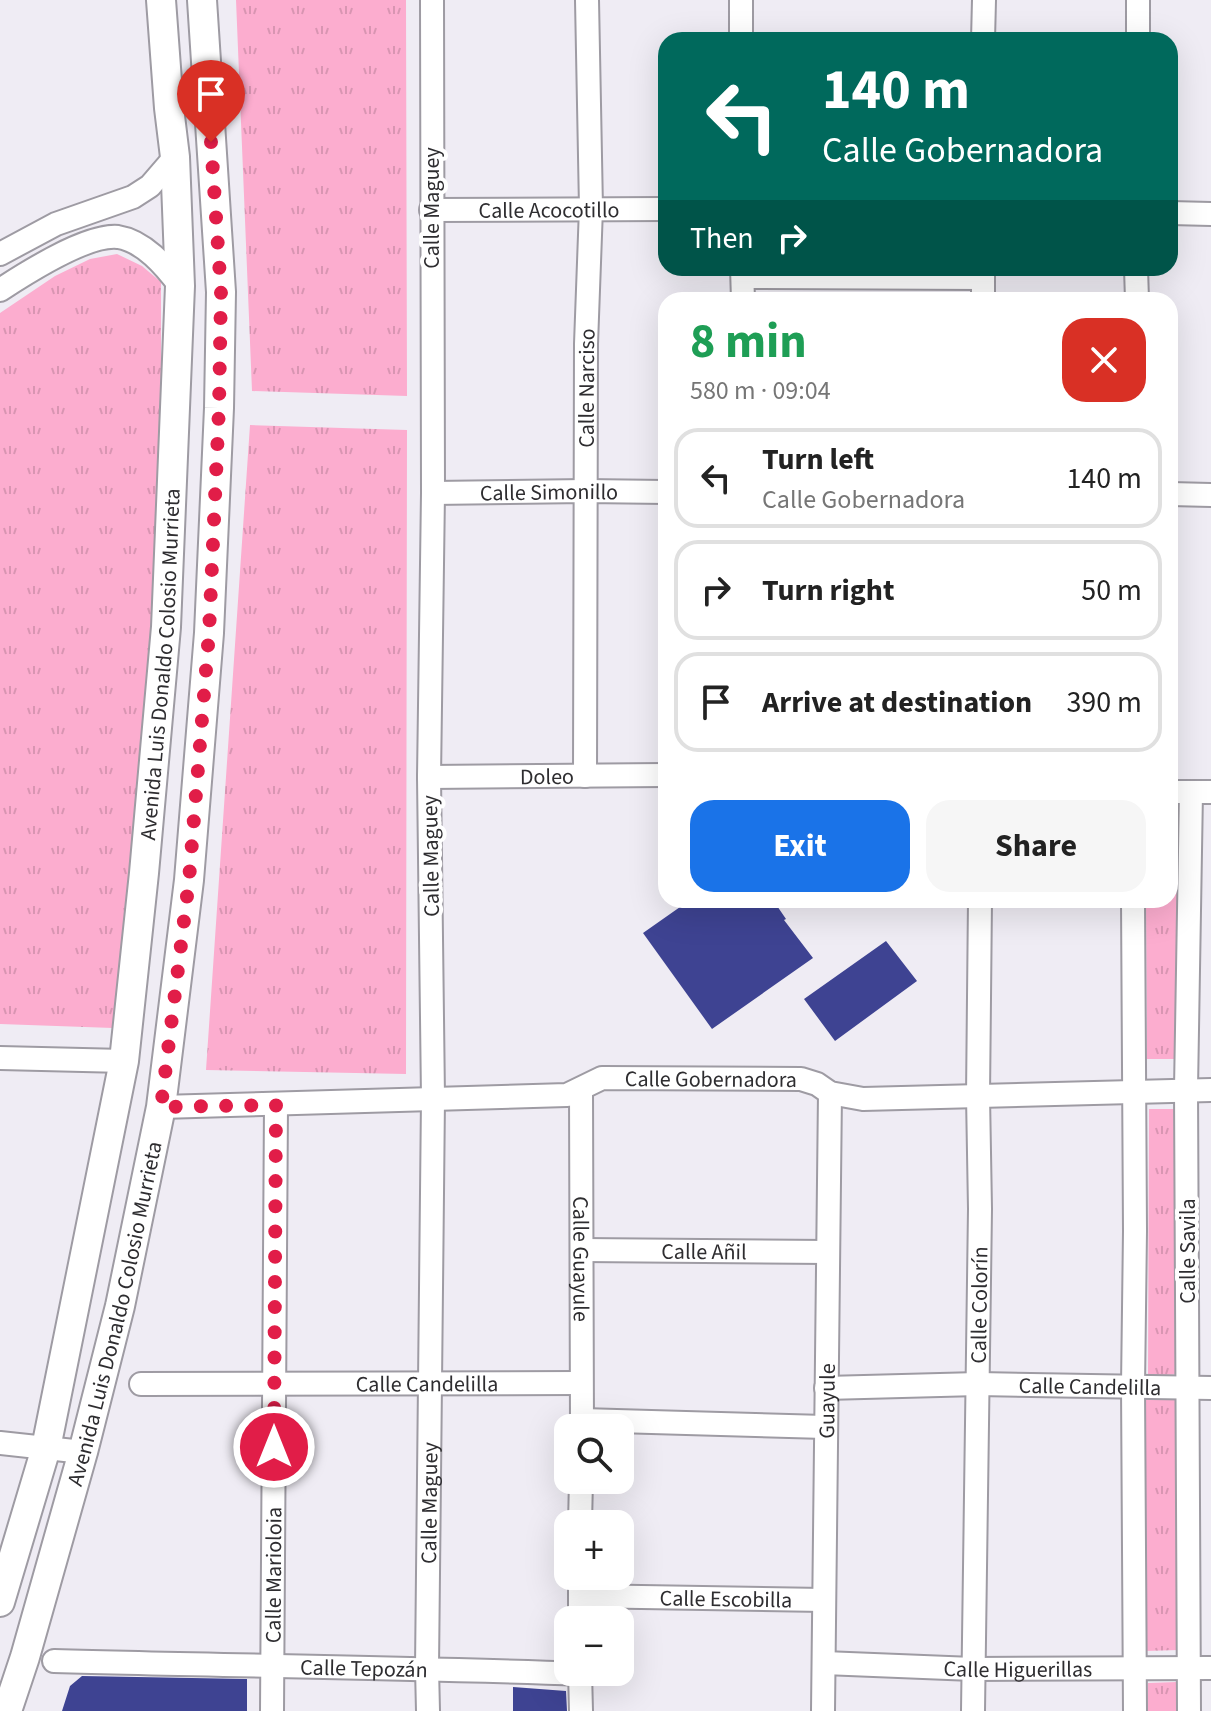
<!DOCTYPE html>
<meta charset="utf-8">
<style>
:root{--surface:#fff;--page:#f6f6f6;--text:#222;--muted:#767676;--line:#e0e0e0;--accent:#1a73e8}
body{margin:0;font-family:"Source Sans 3",sans-serif;background:var(--page);color:var(--text);height:100vh;display:flex;flex-direction:column;font-size:30px;white-space:nowrap}
*{box-sizing:border-box;margin:0}
p{font-size:26px;color:var(--muted)}
.icon{flex:none;width:44px;height:44px;fill:none;stroke:currentColor;stroke-width:2;stroke-linecap:round;stroke-linejoin:round}
.map{position:relative;flex:1;overflow:hidden}
.details{position:absolute;left:658px;top:292px;width:520px;height:616px;display:flex;flex-direction:column;background:var(--surface);border-radius:24px;box-shadow:0 8px 32px #0002}
.details>*{flex:none}
.top-card{position:absolute;left:658px;top:32px;width:520px;height:244px;border-radius:24px;box-shadow:0 8px 32px #0002;background:#00695c;color:#fff;overflow:hidden}
.buttons{position:absolute;left:554px;top:1414px;display:grid;gap:16px}
.buttons a{display:grid;place-items:center;width:80px;height:80px;border-radius:16px;background:var(--surface);box-shadow:0 8px 32px #0002;font-size:40px}
.pin{position:absolute;display:grid;place-items:center;width:68px;height:68px;color:#fff;margin:-82px -34px;border-radius:50% 50% 50% 0;rotate:-45deg;box-shadow:0 0 8px #0007}
.pin .icon{rotate:45deg}
.me{position:absolute;width:88px;margin:-44px;rotate:0deg;stroke-linejoin:round;filter:drop-shadow(0 0 6px #0008)}
.turn{display:flex;align-items:center;gap:28px;height:168px;padding:0 32px;font-size:36px}
.turn .icon{width:104px;height:104px;stroke-width:2.5}
.turn b{display:block;font-size:56px;line-height:68px}
.then{display:flex;align-items:center;height:76px;padding:0 32px;background:#0003;gap:16px;font-size:30px}
.round{display:grid;place-items:center;flex:none;width:84px;height:84px;border-radius:24px;background:var(--page)}
.headline{display:flex;align-items:center;justify-content:space-between;height:136px;padding:0 32px}
h1{font-size:48px;font-weight:700;line-height:60px;color:#1e9e55}
.cta{display:flex;gap:16px;margin-top:auto;padding:16px 32px}
.cta a{flex:1;height:92px;border-radius:24px;background:var(--accent);color:#fff;font-size:32px;font-weight:700;line-height:92px;text-align:center}
.cta a+a{background:var(--page);color:var(--text)}
ul{padding:0;list-style:none}
li{display:flex;align-items:center;gap:24px;height:100px;margin:0 16px 12px;padding:0 16px;border:4px solid var(--line);border-radius:24px}
li div{flex:1}
li b{display:block;font-size:30px}
li em{font-style:normal}
.map>svg:first-child{display:block}
</style>
<div class="map">
<svg width="1211" height="1711" viewBox="0 0 1211 1711">
<defs>
<pattern id="grass-tufts" width="24" height="20" patternUnits="userSpaceOnUse" patternTransform="scale(2)"><rect width="24" height="20" fill="#fcadcf"/><path d="M3 7l-1-3M5 7V3M7 7l1-3M15 17l-1-3M17 17v-4M19 17l1-3" fill="none" stroke="#d895b2"/></pattern>
</defs>
<rect width="100%" height="100%" fill="#efecf4"/>
<path fill="url(#grass-tufts)" d="M 236,0 L 406,0 L 407,396 L 252,391 Z
M 117,254 L 142,266 L 161,282 L 161,391 L 152,664 L 113,1028 L 0,1024 L 0,313 L 55,276 L 90,259 Z
M 250,425 L 407,430 L 406,1074 L 206,1070 Z
M 1170,809 L 1184,809 L 1182,1059 L 1147,1059 L 1146,900 L 1170,900 Z
M 1149,1109 L 1181,1109 L 1182,1374 L 1148,1376 Z
M 1145,1395 L 1180,1395 L 1179,1650 L 1145,1651 Z
M 1177,1682 L 1177,1711 L 1147,1711 L 1148,1683 Z"/>
<path fill="#3e4392" d="M 690,900 L 773,900 L 786,919 L 784,920 L 813,958 L 712,1029 L 643,933 Z
M 886,941 L 917,981 L 835,1041 L 804,999 Z
M 82,1676 L 247,1679 L 247,1711 L 62,1711 L 70,1686 Z
M 513,1687 L 566,1691 L 567,1711 L 513,1711 Z"/>
<g fill="none" stroke-linecap="round" stroke-linejoin="round">
<defs>
<g id="minor">
<path d="M 741,40 L 741,0"/>
<path d="M 983,40 L 984,0"/>
<path d="M 1138,40 L 1138,0"/>
<path id="s1" d="M 431,210 L 666,209"/>
<path d="M 1170,213 L 1211,214"/>
<path d="M 0,254 L 56,224 L 133,197 L 150,186 L 175,157"/>
<path d="M 742,268 L 743,300"/>
<path d="M 1136,268 L 1137,300"/>
<path d="M 743,277 L 983,278"/>
<path d="M 0,290 C 26,273 87,234 118,237 C 144,241 165,266 180,286"/>
<path d="M 983,300 L 983,268"/>
<path id="s2" d="M 433,493 L 586,491 L 666,492"/>
<path d="M 1170,494 L 1211,495"/>
<path id="s3" d="M 585,776 L 586,344 L 591,208 L 587,0"/>
<path id="s4" d="M 429,777 L 666,775"/>
<path d="M 1170,792 L 1211,792"/>
<path d="M 1133,900 L 1135,1231 L 1133,1386 L 1135,1711"/>
<path d="M 0,1058 L 124,1061"/>
<path id="s5" d="M 581,1089 L 582,1428"/>
<path id="s6" d="M 161,1107 L 567,1095 L 602,1078 L 801,1079 L 817,1084 L 830,1093 L 863,1099 L 1211,1090"/>
<path id="s7" d="M 582,1250 L 828,1252"/>
<path id="s8" d="M 141,1384 L 580,1383"/>
<path id="s9" d="M 826,1388 L 978,1384 L 1211,1388"/>
<path d="M 582,1420 L 825,1427"/>
<path d="M 0,1443 L 83,1452"/>
<path d="M 580,1524 L 581,1480"/>
<path id="s10" d="M 580,1596 L 824,1600"/>
<path d="M 580,1620 L 580,1576"/>
<path id="s11" d="M 54,1661 C 229,1666 404,1667 580,1674"/>
<path id="s12" d="M 824,1663 L 973,1669 L 1211,1668"/>
<path d="M 580,1672 L 581,1711"/>
<path id="s13" d="M 272,1711 L 276,1105"/>
<path id="s14" d="M 428,1711 L 427,1668 L 433,1098 L 429,777 L 433,493 L 432,0"/>
<path id="s15" d="M 823,1711 L 830,1093"/>
<path id="s16" d="M 973,1711 L 980,1209 L 978,1096 L 980,900"/>
<path d="M 1189,1711 L 1186,1089 L 1191,792"/>
</g>
<g id="major">
<path id="s17" d="M 0,1602 L 46,1448 L 124,1061 L 144,873 L 166,627 L 180,286 L 175,157 L 169,108 L 161,0"/>
<path id="s18" d="M 7,1711 L 25,1657 L 83,1452 L 120,1306 L 161,1107 L 189,880 L 209,633 L 219,408 L 221,292 L 202,0"/>
</g>
</defs>
<use href="#minor" stroke="#9e9ba3" stroke-width="26"/>
<use href="#major" stroke="#9e9ba3" stroke-width="32"/>
<use href="#minor" stroke="#fff" stroke-width="22"/>
<use href="#major" stroke="#fff" stroke-width="28"/>
</g>
<g fill="none" stroke-linecap="round" stroke-linejoin="round">
<path stroke="#e11d48" stroke-width="14" stroke-dasharray="0 25.2" d="M 211,142 L 221,292 L 219,408 L 209,633 L 189,880 L 161,1107 L 276,1105 L 274,1447"/>
</g>
<g text-anchor="middle" stroke-width="8" stroke-linejoin="round" paint-order="stroke">
<g font-size="22" fill="#2e2d30" stroke="#fff">
<text transform="translate(431 208) rotate(-90)" y="8">Calle Maguey</text>
<text dy="8" stroke="none"><textPath href="#s1" startOffset="118">Calle Acocotillo</textPath></text>
<text dy="8" stroke="none"><textPath href="#s3" startOffset="388">Calle Narciso</textPath></text>
<text dy="8" stroke="none"><textPath href="#s2" startOffset="116">Calle Simonillo</textPath></text>
<text dy="8" stroke="none"><textPath href="#s17" startOffset="954">Avenida Luis Donaldo Colosio Murrieta</textPath></text>
<text dy="8" stroke="none"><textPath href="#s4" startOffset="118">Doleo</textPath></text>
<text transform="translate(430 856) rotate(-91)" y="8">Calle Maguey</text>
<text dy="8" stroke="none"><textPath href="#s6" startOffset="554">Calle Gobernadora</textPath></text>
<text dy="8" stroke="none"><textPath href="#s7" startOffset="122">Calle Añil</textPath></text>
<text transform="translate(1187 1251) rotate(-90)" y="8">Calle Savila</text>
<text dy="8" stroke="none"><textPath href="#s5" startOffset="170">Calle Guayule</textPath></text>
<text dy="8" stroke="none"><textPath href="#s16" startOffset="406">Calle Colorín</textPath></text>
<text dy="8" stroke="none"><textPath href="#s18" startOffset="412">Avenida Luis Donaldo Colosio Murrieta</textPath></text>
<text dy="8" stroke="none"><textPath href="#s8" startOffset="286">Calle Candelilla</textPath></text>
<text dy="8" stroke="none"><textPath href="#s9" startOffset="264">Calle Candelilla</textPath></text>
<text dy="8" stroke="none"><textPath href="#s15" startOffset="310">Guayule</textPath></text>
<text dy="8" stroke="none"><textPath href="#s14" startOffset="208">Calle Maguey</textPath></text>
<text dy="8" stroke="none"><textPath href="#s13" startOffset="136">Calle Marioloia</textPath></text>
<text dy="8" stroke="none"><textPath href="#s10" startOffset="146">Calle Escobilla</textPath></text>
<text dy="8" stroke="none"><textPath href="#s11" startOffset="310">Calle Tepozán</textPath></text>
<text dy="8" stroke="none"><textPath href="#s12" startOffset="194">Calle Higuerillas</textPath></text>
</g>
</g>
</svg>
<div class="buttons">
<a><svg class="icon" aria-label="search" viewBox="0 0 24 24"><circle cx="10" cy="10" r="6"/><path d="M15 15l6 6"/></svg></a>
<a>+</a>
<a>−</a>
</div>
<div class="pin" style="left:211px;top:142px;background:#d93025"><svg class="icon" aria-label="arrive" viewBox="0 0 24 24"><path d="M6 21V4h12l-3 4 3 4H6"/></svg></div>
<svg class="me" style="left:274px;top:1447px" viewBox="-20 -20 40 40"><circle r="17" fill="#e11d48" stroke="#fff" stroke-width="3"/><path d="M0-11L8 9 0 5-8 9z" fill="#fff"/></svg>
<div class="top-card">
<div class="turn"><svg class="icon" aria-label="left" viewBox="0 0 24 24"><path d="M17 20v-9H6M10 6l-5 5 5 5"/></svg><div><b>140 m</b>Calle Gobernadora</div></div>
<div class="then">Then<svg class="icon" aria-label="right" viewBox="0 0 24 24"><path d="M7 20v-9h11M14 6l5 5-5 5"/></svg></div>
</div>
<section class="details">
<div class="headline"><div><h1>8 min</h1><p>580 m · 09:04</p></div><a class="round" style="background:#d93025;color:#fff"><svg class="icon" aria-label="close" viewBox="0 0 24 24"><path d="M6 6l12 12M18 6L6 18"/></svg></a></div>
<ul>
<li><svg class="icon" aria-label="left" viewBox="0 0 24 24"><path d="M17 20v-9H6M10 6l-5 5 5 5"/></svg><div><b>Turn left</b><p>Calle Gobernadora</p></div><em>140 m</em></li>
<li><svg class="icon" aria-label="right" viewBox="0 0 24 24"><path d="M7 20v-9h11M14 6l5 5-5 5"/></svg><div><b>Turn right</b></div><em>50 m</em></li>
<li><svg class="icon" aria-label="arrive" viewBox="0 0 24 24"><path d="M6 21V4h12l-3 4 3 4H6"/></svg><div><b>Arrive at destination</b></div><em>390 m</em></li>
</ul>
<div class="cta"><a>Exit</a><a>Share</a></div>
</section>
</div>
